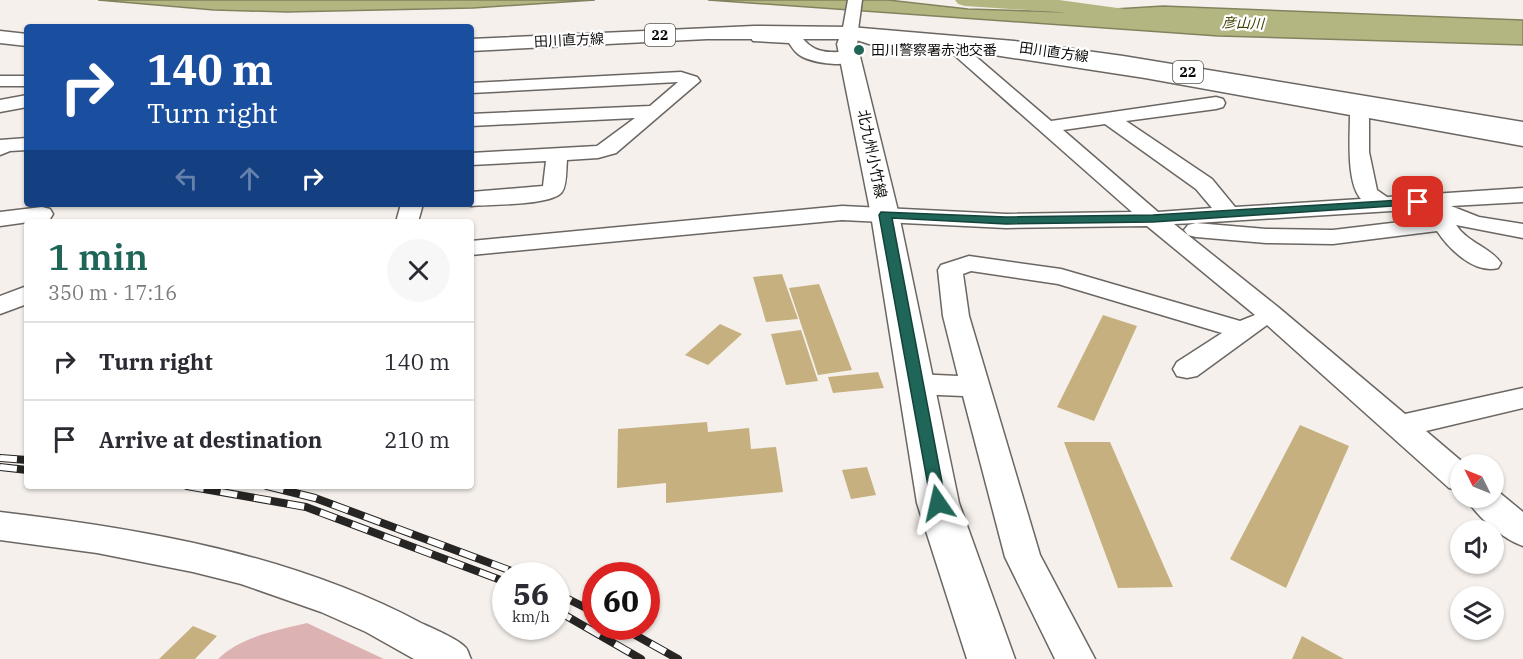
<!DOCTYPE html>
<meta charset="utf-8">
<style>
:root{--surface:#fff;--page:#f7f7f7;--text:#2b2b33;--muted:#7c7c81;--line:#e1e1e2;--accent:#1f6558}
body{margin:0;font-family:"IBM Plex Serif","Noto Sans JP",serif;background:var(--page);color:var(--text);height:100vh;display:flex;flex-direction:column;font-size:22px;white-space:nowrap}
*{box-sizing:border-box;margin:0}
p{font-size:20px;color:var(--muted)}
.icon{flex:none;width:33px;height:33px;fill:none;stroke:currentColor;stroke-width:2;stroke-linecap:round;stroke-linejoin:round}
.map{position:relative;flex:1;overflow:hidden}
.side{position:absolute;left:24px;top:219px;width:450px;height:270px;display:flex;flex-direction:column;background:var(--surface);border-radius:6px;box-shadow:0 2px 4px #0004}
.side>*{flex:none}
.banner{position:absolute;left:24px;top:24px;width:450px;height:183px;border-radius:6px;box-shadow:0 2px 4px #0004;background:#1a4fa0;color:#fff;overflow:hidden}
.needle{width:39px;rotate:313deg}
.controls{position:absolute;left:1450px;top:454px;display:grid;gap:12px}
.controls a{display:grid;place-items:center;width:54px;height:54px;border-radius:50%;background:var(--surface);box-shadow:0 2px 4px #0004;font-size:30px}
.speed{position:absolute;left:492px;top:562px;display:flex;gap:12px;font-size:30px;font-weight:700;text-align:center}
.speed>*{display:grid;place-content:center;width:78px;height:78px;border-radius:50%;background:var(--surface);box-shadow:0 2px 4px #0004;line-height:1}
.speed small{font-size:15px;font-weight:400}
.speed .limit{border:9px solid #d22;background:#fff;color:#111}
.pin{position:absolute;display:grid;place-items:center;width:51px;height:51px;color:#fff;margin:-26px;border-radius:12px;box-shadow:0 3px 9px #0006}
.me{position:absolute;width:66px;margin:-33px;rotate:349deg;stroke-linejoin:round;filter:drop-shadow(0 0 4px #0008)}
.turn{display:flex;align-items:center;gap:21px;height:126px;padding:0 24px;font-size:27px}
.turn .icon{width:78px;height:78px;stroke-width:2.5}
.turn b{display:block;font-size:42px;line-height:51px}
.lanes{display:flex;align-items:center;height:57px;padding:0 24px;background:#0003;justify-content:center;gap:30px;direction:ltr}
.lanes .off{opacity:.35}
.round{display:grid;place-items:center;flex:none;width:63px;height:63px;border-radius:32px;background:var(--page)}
.head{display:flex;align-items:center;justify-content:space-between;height:102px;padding:0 24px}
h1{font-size:36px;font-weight:600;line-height:45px;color:var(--accent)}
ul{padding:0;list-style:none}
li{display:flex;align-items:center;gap:18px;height:78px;padding:0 24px;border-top:2px solid var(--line)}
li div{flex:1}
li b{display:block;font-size:22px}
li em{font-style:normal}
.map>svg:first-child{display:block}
</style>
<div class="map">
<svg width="1523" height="659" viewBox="0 0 1523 659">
<rect width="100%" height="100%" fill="#f5f0eb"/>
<path fill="#ddb2b2" d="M 307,623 L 384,659 L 218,659 C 240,637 278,630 307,623 Z"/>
<path fill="#b4b682" stroke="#82835e" stroke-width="1.5" d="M 98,0 L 595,0 L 473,8 L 287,12 L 214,10 Z
M 708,0 L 888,0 L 968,9 L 1065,12 L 1163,6 L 1523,20 L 1523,45 L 1218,36 Z"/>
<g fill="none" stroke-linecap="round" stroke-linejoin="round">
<path fill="#b4b682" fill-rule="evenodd" d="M 955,0 L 1059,0 L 1147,12 L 1154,14 L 1158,18 L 1154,22 L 1147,24 L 1058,12 L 965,6 L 958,4 Z"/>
</g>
<path fill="#c6b07f" d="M 782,274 L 798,319 L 766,322 L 753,277 Z
M 819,284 L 852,370 L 818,375 L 789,288 Z
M 1103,315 L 1137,326 L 1094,421 L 1057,407 Z
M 720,324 L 742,334 L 708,365 L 685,355 Z
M 801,330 L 818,381 L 786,385 L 771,334 Z
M 878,372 L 884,388 L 833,393 L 828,377 Z
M 707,422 L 708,432 L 749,428 L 751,449 L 776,447 L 783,492 L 666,503 L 666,483 L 617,488 L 618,429 Z
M 1300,425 L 1349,446 L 1286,588 L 1230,559 Z
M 1064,442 L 1110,442 L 1173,587 L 1118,588 Z
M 867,467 L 876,495 L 851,499 L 842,470 Z
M 193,626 L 217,636 L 195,659 L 159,659 Z
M 1302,636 L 1344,659 L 1292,659 Z"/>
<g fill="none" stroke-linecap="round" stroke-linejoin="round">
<defs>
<path id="minor" d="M 848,0 L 862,0 L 858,30 L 871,34 L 958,45 L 994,45 L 1145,68 L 1523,134 L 1523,146 L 1369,118 L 1369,152 L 1377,190 L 1387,197 L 1523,188 L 1523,202 L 1451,206 L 1479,217 L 1523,224 L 1523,238 L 1456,225 C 1468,243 1490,247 1501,263 L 1498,268 C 1474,274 1449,249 1437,231 L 1333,244 L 1266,243 L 1196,237 L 1188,235 L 1184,230 L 1188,225 L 1196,223 L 1174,224 L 1278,307 L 1405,414 L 1523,388 L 1523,408 L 1426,431 L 1466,465 L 1461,465 L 1461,491 L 1449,488 L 1267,325 L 1197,376 L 1187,378 L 1177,376 L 1173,369 L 1177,362 L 1222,333 L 1058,284 L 971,271 L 963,274 L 969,316 L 1040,555 L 1095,659 L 1055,659 L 1005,557 L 963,396 L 915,394 L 905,391 L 900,384 L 905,377 L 915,374 L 958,376 L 943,316 L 938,270 L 941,265 L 969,256 L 1061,269 L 1240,321 L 1255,315 L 1147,226 L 1006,228 L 842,220 L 471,255 L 471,241 L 842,206 L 1006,214 L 1132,212 L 953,54 L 869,44 L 844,36 L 842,33 ZM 974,55 L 994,55 L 1145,78 L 1350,115 C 1350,136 1346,182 1361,199 L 1235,207 L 1212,179 L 1126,121 L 1216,109 L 1223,107 L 1225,103 L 1223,99 L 1216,97 L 1051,121 ZM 1105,124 L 1196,189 L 1212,208 L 1158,212 L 1063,130 ZM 1424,209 L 1422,214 L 1425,219 L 1333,230 L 1266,229 L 1196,223 Z
M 759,33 L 794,33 L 800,35 C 821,65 847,43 859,58 C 850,69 809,63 798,54 C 794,51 792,47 789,43 L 753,41 L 751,38 L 753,35 Z
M 681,72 L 697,77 L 700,81 L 616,153 L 598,158 L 567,160 C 566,168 567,185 562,192 C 551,206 490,204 471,206 L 464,204 L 471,204 L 471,192 L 543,186 L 546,161 L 471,165 L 471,153 L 597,146 L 635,118 L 471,126 L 471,114 L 650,106 L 678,82 L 471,93 L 471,83 Z
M 0,76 L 27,76 L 27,86 L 0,86 Z
M 27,95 L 27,107 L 0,112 L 0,100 Z
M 27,138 L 27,150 L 10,151 L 0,155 L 0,140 Z
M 401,204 L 423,204 L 418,222 L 396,222 Z
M 42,207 L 50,209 L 53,214 L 50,219 L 0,226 L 0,212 Z
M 27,286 L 27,304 L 0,314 L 0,296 Z
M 1495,489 L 1523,512 L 1523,546 C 1503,539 1477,517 1466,498 L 1494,498 Z
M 0,512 C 144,529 291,554 421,623 C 432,628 458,639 465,647 C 468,649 469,656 471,659 L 414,659 L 366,632 L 321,612 L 241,584 L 193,572 L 97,553 L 0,540 Z"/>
<path id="major" d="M 754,26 L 850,27 L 1014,41 L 1123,56 L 1523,122 L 1523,136 L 1069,60 L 959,47 L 858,39 L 857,44 L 899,215 L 959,503 L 1015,659 L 967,659 L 917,503 L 871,215 L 837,44 L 839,39 L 707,39 L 471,51 L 471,39 Z
M 0,31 L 27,34 L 27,46 L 0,43 Z"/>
</defs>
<use href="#minor" stroke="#6b6662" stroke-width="3"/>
<use href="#major" stroke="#6b6662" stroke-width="3"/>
<use href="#minor" fill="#fff" fill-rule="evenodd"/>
<use href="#major" fill="#fff" fill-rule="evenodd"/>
<defs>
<path id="rail" d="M 0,458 L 27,460
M 0,467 L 27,470
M 187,486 L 306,507 L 506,582
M 267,486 L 315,498 L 525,576
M 556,593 L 596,613
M 556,610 L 641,659
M 621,627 L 678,659"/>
</defs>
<use href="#rail" stroke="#272523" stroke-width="8"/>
<use href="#rail" stroke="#fff" stroke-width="6" stroke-dasharray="17" stroke-linecap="butt"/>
</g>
<path fill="#1f6558" stroke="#144239" stroke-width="1.5" d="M 1418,199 L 1424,202 L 1422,204 L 1153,222 L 1006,224 L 892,218 L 946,503 L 943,508 L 938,510 L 932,508 L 879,215 L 881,212 L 1006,217 L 1153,215 Z"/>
<circle fill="#1f6558" stroke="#fff" stroke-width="2" cx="859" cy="50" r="6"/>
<g text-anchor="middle" stroke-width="4.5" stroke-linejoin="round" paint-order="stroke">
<g font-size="14" font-style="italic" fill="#404000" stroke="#fff">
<text transform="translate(1243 23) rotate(2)" y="5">彦山川</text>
</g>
<g fill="#fff" stroke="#565554" stroke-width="1.5">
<rect x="645" y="24" width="30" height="22" rx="4.5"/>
<rect x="1173" y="61" width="30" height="22" rx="4.5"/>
</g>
<g font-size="14" font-weight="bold" fill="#0e0c0a">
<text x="660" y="40">22</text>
<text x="1188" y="77">22</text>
</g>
<g font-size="14" fill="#0e0c0a" stroke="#fff">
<text transform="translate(569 40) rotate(-3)" y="5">田川直方線</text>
<text transform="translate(1054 52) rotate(8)" y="5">田川直方線</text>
</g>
<g font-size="14" fill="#0e0c0a" stroke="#fff" text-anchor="start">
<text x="871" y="55">田川警察署赤池交番</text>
</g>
<g font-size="15" fill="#0e0c0a" stroke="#fff">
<text transform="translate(872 154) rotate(78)" y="5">北九州小竹線</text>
</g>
</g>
</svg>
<div class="controls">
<a><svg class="needle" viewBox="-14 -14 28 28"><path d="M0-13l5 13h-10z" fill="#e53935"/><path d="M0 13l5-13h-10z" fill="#7c7c81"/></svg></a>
<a><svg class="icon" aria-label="sound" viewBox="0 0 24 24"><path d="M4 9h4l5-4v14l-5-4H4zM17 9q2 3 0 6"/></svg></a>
<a><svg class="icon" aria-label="layers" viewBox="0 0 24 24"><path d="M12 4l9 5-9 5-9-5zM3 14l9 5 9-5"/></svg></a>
</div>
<div class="speed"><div>56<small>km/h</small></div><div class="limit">60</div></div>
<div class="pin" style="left:1418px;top:202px;background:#d93025"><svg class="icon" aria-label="arrive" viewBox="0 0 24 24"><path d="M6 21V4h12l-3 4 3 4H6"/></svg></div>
<svg class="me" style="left:938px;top:503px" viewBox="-20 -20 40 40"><path d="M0-17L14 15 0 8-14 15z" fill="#1f6558" stroke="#fff" stroke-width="4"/></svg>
<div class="banner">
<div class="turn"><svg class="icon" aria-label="right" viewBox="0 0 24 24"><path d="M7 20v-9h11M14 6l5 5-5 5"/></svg><div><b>140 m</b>Turn right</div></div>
<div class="lanes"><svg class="icon off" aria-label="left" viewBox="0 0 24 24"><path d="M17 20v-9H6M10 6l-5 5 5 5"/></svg><svg class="icon off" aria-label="ahead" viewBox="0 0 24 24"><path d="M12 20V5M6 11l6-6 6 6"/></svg><svg class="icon" aria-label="right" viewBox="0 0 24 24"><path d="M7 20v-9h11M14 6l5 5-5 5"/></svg></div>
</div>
<section class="side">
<div class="head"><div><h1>1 min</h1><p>350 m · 17:16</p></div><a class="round"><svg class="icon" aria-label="close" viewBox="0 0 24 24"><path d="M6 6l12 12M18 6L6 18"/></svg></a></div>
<ul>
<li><svg class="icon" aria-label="right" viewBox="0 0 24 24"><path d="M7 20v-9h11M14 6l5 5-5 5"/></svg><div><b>Turn right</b></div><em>140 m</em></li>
<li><svg class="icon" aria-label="arrive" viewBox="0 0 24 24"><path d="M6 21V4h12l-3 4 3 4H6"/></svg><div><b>Arrive at destination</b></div><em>210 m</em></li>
</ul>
</section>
</div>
